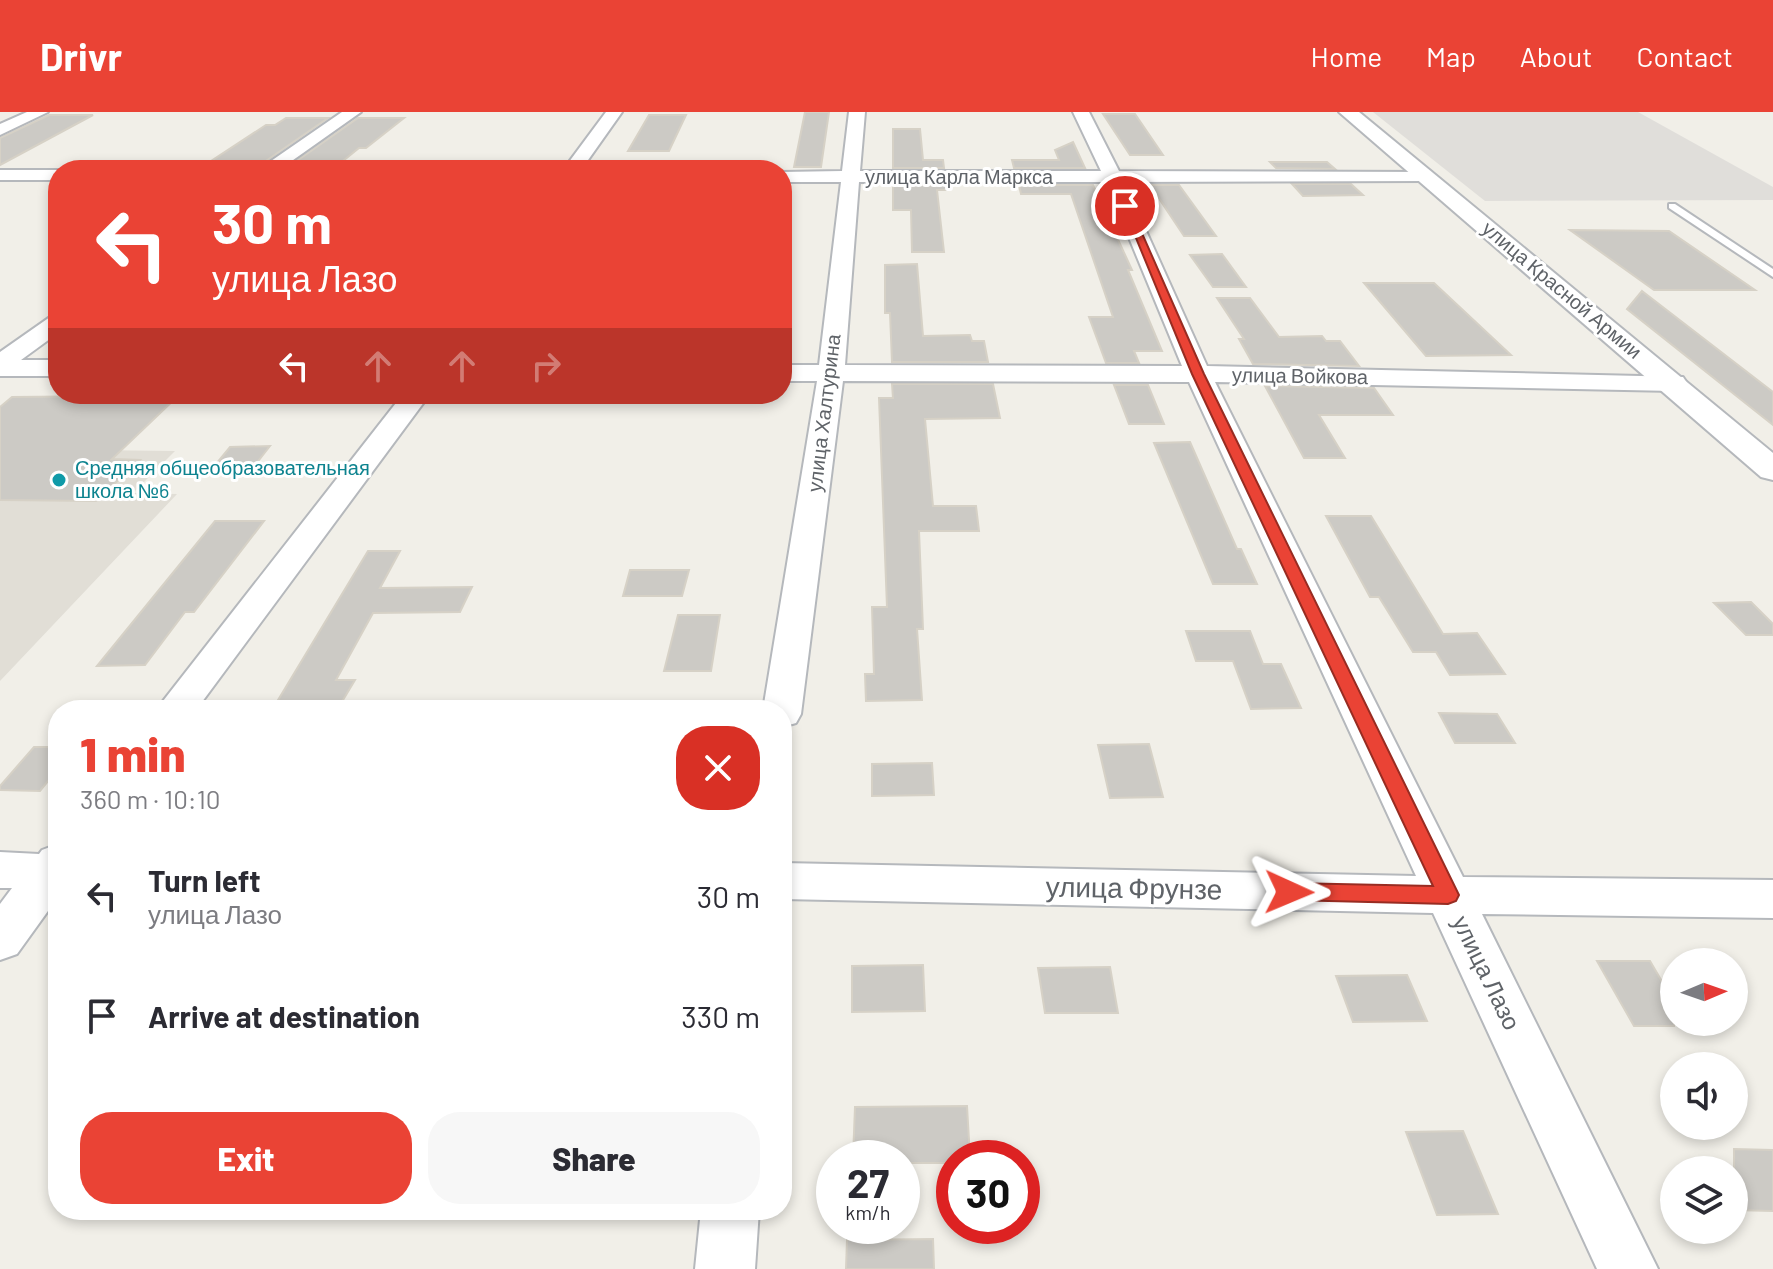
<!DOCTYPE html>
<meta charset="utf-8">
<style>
:root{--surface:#fff;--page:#f7f7f7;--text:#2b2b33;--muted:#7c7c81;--accent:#ea4335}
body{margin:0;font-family:Barlow,sans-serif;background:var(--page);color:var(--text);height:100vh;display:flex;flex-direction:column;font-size:30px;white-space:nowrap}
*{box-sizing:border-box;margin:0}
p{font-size:26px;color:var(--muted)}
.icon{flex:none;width:44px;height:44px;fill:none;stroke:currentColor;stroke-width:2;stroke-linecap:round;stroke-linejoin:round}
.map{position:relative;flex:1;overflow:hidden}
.sheet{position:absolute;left:48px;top:588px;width:744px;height:520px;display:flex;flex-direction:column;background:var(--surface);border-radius:32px;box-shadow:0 4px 12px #0003}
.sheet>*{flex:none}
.top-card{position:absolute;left:48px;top:48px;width:744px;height:244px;border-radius:32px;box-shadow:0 4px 12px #0003;background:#ea4335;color:#fff;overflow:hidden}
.needle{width:52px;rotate:88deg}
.controls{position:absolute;left:1660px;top:836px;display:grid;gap:16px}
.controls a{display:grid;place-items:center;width:88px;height:88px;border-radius:50%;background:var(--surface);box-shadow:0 4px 12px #0003;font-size:40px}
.speed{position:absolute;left:816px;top:1028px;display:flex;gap:16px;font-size:40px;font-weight:700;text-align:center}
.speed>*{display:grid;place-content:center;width:104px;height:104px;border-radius:50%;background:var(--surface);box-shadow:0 4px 12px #0003;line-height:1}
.speed small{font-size:20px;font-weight:400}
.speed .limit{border:12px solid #d22;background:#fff;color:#111}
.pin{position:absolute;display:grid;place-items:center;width:68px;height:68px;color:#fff;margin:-34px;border:4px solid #fff;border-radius:50%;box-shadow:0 2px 8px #0007}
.me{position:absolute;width:88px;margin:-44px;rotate:91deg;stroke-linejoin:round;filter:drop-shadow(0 0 6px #0008)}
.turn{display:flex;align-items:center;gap:28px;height:168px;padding:0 32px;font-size:36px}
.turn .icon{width:104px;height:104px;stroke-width:2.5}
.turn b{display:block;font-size:56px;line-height:68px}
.lanes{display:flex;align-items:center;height:76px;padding:0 32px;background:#0003;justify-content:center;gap:40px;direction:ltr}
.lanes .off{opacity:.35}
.round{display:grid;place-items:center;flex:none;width:84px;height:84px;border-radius:32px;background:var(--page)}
.headline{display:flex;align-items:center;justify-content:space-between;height:136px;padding:0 32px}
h1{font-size:48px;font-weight:800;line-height:60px;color:var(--accent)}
.primary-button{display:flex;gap:16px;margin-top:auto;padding:16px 32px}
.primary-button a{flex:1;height:92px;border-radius:32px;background:var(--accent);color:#fff;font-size:32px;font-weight:800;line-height:92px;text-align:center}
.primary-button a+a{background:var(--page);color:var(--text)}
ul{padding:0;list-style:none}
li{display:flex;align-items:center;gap:24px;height:120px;padding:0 32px}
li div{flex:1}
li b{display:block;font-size:30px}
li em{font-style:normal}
header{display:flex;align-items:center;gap:48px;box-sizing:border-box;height:112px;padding:0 40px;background:var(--accent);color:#fff}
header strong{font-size:38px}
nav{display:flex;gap:44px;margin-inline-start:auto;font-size:28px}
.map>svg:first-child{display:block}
</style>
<header>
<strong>Drivr</strong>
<nav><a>Home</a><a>Map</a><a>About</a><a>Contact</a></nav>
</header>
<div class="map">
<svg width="1773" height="1157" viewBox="0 0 1773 1157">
<rect width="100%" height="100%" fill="#f1efe8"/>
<path fill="#e0deda" d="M 1373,0 L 1638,0 L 1773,75 L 1773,88 L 1485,89 Z"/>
<path fill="#e1ded6" d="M 0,337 L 175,339 L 133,381 L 177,382 L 0,569 Z"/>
<path fill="#cccac5" stroke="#d6d1c6" stroke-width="2" d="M 805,0 L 829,0 L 821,55 L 794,55 Z
M 1103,2 L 1135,2 L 1163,43 L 1130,43 Z
M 49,3 L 93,3 L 0,53 L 0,26 Z
M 649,3 L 686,3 L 669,39 L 628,39 Z
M 286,6 L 328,6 L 260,53 L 205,53 L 266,13 L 275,13 Z
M 358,6 L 404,6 L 366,36 L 359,36 L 338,53 L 291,53 Z
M 893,17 L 920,17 L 923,48 L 943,48 L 944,56 L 893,56 Z
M 1073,30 L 1085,56 L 1014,56 L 1012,48 L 1059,48 L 1055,38 Z
M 1270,50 L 1327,50 L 1335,57 L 1276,56 Z
M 1292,72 L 1351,72 L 1363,83 L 1303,84 Z
M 893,73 L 946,73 L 946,78 L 937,78 L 944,140 L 912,140 L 911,98 L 893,98 Z
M 1019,73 L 1093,73 L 1132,158 L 1128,158 L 1162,239 L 1134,239 L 1139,251 L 1106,251 L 1089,205 L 1113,205 L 1071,82 L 1021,82 Z
M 1150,73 L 1179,73 L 1216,124 L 1184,124 Z
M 1570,118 L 1669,119 L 1755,178 L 1654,178 Z
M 1222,142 L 1246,175 L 1213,175 L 1190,143 Z
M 917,152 L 923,224 L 970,223 L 972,229 L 984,229 L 988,250 L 892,250 L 890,201 L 885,201 L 885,153 Z
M 1364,171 L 1434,171 L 1511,243 L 1426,244 Z
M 1642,179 L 1773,280 L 1773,313 L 1627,197 Z
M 1217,186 L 1250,186 L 1279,225 L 1322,224 L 1326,229 L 1340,229 L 1359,254 L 1253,252 L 1239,227 L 1244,227 Z
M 892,272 L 993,272 L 1000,306 L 925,307 L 933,394 L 976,394 L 979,419 L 919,419 L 923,517 L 917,517 L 922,588 L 866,589 L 865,562 L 874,562 L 872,495 L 887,495 L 879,286 L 893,286 Z
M 1114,273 L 1148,273 L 1164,312 L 1129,312 Z
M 1265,274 L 1374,276 L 1393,303 L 1319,303 L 1345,346 L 1304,346 Z
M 12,285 L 118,284 L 177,285 L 112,347 L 140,348 L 96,389 L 0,388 L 0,295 Z
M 1190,330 L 1237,437 L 1241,437 L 1257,472 L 1213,472 L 1154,331 Z
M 270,334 L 248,362 L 207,363 L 230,335 Z
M 1326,404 L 1371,404 L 1443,522 L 1477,521 L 1505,562 L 1450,563 L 1436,540 L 1413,540 L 1379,485 L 1370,485 Z
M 215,409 L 264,409 L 194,500 L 185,500 L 145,553 L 97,554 Z
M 368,439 L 400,439 L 380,476 L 472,475 L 460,500 L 373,501 L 336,568 L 355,568 L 337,598 L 272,598 Z
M 630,458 L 689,458 L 682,484 L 623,484 Z
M 1751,490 L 1773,512 L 1773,523 L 1746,523 L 1714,491 Z
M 678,503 L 720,503 L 711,559 L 664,559 Z
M 1186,519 L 1250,519 L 1263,552 L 1281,552 L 1301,596 L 1251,597 L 1233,549 L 1196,549 Z
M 1439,601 L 1497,602 L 1515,631 L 1455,631 Z
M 1149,632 L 1163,685 L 1110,686 L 1098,633 Z
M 34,635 L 58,635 L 58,657 L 40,679 L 0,678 L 0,674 Z
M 932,651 L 934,683 L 872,684 L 872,652 Z
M 1597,849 L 1650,849 L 1674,890 L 1674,914 L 1634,914 Z
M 923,853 L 925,899 L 852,900 L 852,854 Z
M 1110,855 L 1118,901 L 1045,901 L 1038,856 Z
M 1407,863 L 1427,909 L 1353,910 L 1336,864 Z
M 967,994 L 970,1046 L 954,1046 L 954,1051 L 902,1051 L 902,1046 L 853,1046 L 855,995 Z
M 1463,1019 L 1498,1102 L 1437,1103 L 1406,1020 Z
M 1734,1037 L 1773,1038 L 1773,1099 L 1734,1098 Z
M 933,1127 L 934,1157 L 846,1157 L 847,1128 Z"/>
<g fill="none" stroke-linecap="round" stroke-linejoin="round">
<defs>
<path id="service" d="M 1669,92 L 1675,92 L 1773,157 L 1773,165 L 1669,96 Z"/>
<path id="minor" d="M 27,0 L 48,0 L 0,23 L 0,12 Z
M 342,0 L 361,0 L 279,58 L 258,58 Z
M 606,0 L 622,0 L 581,58 L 563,58 Z
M 849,0 L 865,0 L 860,59 L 1101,59 L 1073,0 L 1089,0 L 1119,59 L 1431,60 L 1434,64 L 1431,68 L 1425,69 L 1124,70 L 1207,254 L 1683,265 L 1687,271 L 1683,277 L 1674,279 L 1215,270 L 1463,765 L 1773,768 L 1773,806 L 1482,802 L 1658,1157 L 1597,1157 L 1433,801 L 782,787 L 782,751 L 1416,764 L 1189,270 L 843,269 L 801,602 L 796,611 L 782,615 L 782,598 L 763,598 L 817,269 L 782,269 L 782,253 L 819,253 L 841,70 L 782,70 L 782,60 L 842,59 ZM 859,70 L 1106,70 L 1182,254 L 845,253 Z
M 0,58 L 60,58 L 58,68 L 0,68 Z
M 58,203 L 58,221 L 21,248 L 58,248 L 58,264 L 0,264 L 0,240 L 50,205 Z
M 403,282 L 430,282 L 196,598 L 156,598 Z
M 58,732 L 58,785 L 17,842 L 0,848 L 0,792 L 12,776 L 0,776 L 0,740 L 39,742 L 42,738 Z
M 701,1098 L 759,1098 L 755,1157 L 695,1157 Z"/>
<path id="tertiary" d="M 1339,0 L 1359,0 L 1773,341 L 1773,368 L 1761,365 Z"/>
</defs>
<use href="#service" stroke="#b5b8bc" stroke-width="4"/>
<use href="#minor" stroke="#b5b8bc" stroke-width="4"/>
<use href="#tertiary" stroke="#b5b8bc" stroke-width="4"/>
<use href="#service" fill="#fff" fill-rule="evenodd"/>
<use href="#minor" fill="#fff" fill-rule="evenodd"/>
<use href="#tertiary" fill="#fff" fill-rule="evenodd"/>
</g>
<path fill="#ea4335" stroke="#982c22" stroke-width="2" d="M 1122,92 L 1130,94 L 1204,262 L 1459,783 L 1456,789 L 1448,792 L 1289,788 L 1282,786 L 1278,780 L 1282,773 L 1289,771 L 1433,774 L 1192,262 Z"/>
<circle fill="#0f9aa8" stroke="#fff" stroke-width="3" cx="59" cy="368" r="8"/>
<g text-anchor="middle" stroke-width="6" stroke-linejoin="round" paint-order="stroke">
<g font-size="20" fill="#5f6368" stroke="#fff">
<text x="959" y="72">улица Карла Маркса</text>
<text transform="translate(1562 178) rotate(40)" y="7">улица Красной Армии</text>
<text transform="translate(1300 264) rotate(1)" y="7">улица Войкова</text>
<text transform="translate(824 301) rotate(-83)" y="7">улица Халтурина</text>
</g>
<g font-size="20" fill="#0d838f" stroke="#fff" text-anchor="start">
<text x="75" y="363">Средняя общеобразовательная<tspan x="75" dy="23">школа №6</tspan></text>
</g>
<g font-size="24" fill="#5f6368" stroke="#fff">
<text transform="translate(1486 861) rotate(64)" y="8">улица Лазо</text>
</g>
<g font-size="28" fill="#5f6368" stroke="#fff">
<text transform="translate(1134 776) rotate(1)" y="10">улица Фрунзе</text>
</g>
</g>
</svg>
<div class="controls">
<a><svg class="needle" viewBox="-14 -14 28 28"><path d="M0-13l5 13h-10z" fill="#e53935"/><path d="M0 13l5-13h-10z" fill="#7c7c81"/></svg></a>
<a><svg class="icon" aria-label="sound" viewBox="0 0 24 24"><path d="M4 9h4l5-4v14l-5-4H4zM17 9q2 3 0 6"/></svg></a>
<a><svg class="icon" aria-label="layers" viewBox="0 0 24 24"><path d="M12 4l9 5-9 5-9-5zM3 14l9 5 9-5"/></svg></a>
</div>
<div class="speed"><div>27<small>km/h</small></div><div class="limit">30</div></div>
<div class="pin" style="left:1125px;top:94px;background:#d93025"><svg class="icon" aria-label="arrive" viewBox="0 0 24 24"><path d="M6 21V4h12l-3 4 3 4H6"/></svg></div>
<svg class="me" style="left:1289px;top:780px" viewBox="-20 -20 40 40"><path d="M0-17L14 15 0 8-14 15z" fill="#ea4335" stroke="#fff" stroke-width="4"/></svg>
<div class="top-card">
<div class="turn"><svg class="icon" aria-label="left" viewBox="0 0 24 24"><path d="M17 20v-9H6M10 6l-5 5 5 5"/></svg><div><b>30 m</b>улица Лазо</div></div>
<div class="lanes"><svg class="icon" aria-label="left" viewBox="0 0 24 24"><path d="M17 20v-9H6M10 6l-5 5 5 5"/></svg><svg class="icon off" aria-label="ahead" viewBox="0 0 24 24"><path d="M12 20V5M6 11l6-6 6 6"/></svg><svg class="icon off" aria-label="ahead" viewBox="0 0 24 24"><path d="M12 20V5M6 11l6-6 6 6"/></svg><svg class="icon off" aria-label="right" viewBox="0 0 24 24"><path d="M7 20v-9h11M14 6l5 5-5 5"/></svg></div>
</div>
<section class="sheet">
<div class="headline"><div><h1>1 min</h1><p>360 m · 10:10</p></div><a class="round" style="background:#d93025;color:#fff"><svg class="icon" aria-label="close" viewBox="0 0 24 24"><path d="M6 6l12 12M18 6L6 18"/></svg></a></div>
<ul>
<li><svg class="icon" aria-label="left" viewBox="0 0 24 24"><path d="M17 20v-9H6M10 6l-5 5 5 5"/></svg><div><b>Turn left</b><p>улица Лазо</p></div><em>30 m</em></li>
<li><svg class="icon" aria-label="arrive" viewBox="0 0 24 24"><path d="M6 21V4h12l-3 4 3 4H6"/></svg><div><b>Arrive at destination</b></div><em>330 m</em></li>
</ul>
<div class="primary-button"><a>Exit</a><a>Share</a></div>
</section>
</div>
